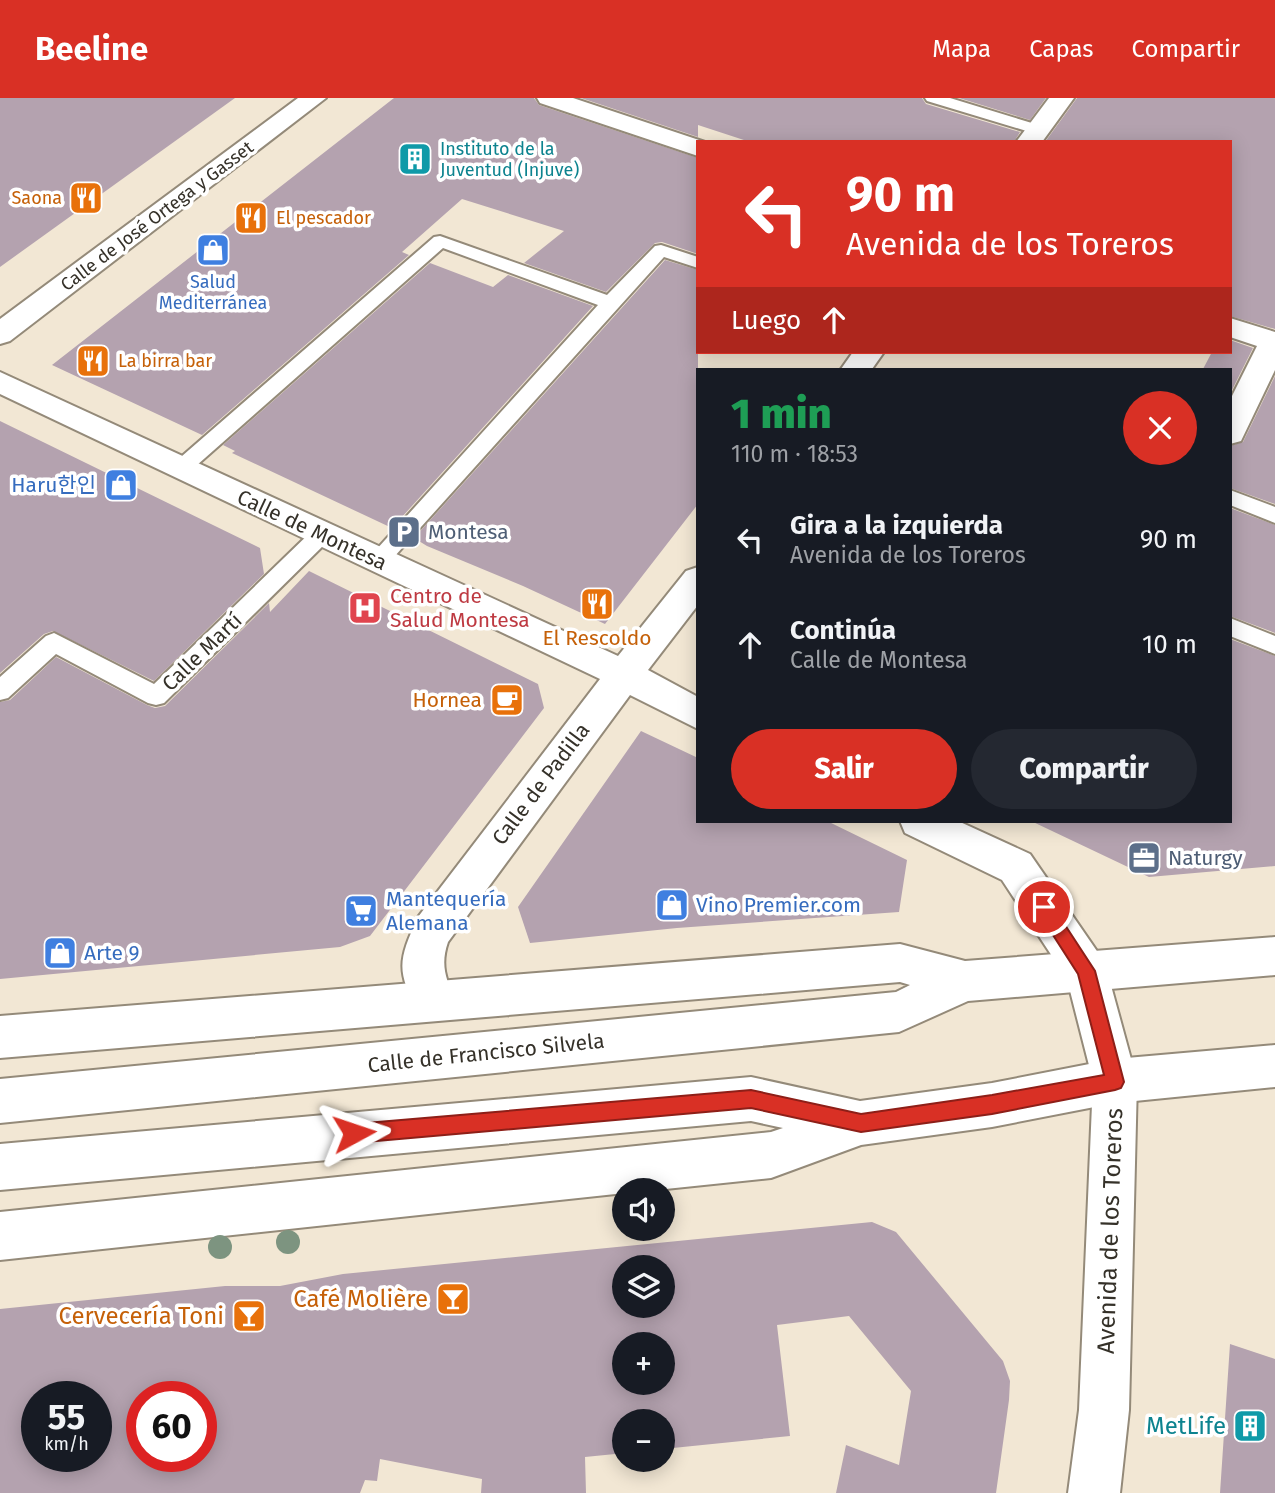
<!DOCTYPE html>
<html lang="es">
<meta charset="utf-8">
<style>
:root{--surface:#171b24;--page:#242831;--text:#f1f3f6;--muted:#9ea1a6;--accent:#d93025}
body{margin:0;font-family:"Fira Sans","Noto Sans KR",sans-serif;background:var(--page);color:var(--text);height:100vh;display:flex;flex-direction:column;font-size:26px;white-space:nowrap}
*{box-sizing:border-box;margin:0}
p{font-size:23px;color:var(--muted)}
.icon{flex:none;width:38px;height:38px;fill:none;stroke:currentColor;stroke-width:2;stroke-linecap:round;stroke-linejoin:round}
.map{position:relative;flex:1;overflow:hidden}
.details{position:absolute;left:696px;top:270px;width:536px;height:455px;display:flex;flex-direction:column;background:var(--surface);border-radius:0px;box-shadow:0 4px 18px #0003}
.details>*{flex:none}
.top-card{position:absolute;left:696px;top:42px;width:536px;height:214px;border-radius:0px;box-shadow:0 4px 18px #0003;background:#d93025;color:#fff;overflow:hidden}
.buttons{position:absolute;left:612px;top:1080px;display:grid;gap:14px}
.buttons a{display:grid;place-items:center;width:63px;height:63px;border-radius:50%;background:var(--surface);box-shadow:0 4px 18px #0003;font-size:35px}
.speed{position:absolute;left:21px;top:1283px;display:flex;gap:14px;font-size:35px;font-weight:700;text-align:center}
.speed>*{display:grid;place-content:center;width:91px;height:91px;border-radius:50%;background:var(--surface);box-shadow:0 4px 18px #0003;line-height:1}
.speed small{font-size:18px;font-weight:400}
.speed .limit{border:10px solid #d22;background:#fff;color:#111}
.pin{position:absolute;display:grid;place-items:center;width:60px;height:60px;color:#fff;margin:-30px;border:4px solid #fff;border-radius:50%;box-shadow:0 2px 7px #0007}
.me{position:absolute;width:77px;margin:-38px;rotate:85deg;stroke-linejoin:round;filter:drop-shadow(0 0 5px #0008)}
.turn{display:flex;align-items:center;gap:24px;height:147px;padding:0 35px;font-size:32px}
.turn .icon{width:91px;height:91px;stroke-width:2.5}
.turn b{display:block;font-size:49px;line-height:60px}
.then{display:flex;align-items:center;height:66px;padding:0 35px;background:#0003;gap:14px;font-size:26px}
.round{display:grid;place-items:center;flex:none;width:74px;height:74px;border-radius:37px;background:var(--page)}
.summary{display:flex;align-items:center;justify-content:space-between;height:119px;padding:0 35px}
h1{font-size:42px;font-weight:800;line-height:52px;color:#1e9e55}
.button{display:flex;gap:14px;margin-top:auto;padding:14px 35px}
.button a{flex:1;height:80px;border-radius:42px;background:var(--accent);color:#fff;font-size:28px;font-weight:800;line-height:80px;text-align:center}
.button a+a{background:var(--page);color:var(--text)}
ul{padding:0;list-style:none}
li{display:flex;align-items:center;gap:21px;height:105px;padding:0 35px}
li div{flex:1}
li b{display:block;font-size:26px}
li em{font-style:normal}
header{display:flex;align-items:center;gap:42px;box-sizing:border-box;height:98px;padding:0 35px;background:var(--accent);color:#fff}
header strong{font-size:33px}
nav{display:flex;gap:38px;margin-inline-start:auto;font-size:24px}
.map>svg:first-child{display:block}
</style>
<header>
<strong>Beeline</strong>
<nav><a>Mapa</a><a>Capas</a><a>Compartir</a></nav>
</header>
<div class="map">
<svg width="1275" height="1395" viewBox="0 0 1275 1395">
<rect width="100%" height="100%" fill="#f2e7d4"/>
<path fill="#b4a2af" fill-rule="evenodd" d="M 0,0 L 235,0 L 0,169 Z
M 394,0 L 534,0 L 539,7 L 698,60 L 698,156 L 662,144 L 655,145 L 606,194 L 524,165 L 564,133 L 462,101 L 402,154 L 409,157 L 202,337 L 52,267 Z
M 581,0 L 922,0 L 926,6 L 1020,34 L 1014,44 L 750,44 L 698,27 L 698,39 Z
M 959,0 L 1046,0 L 1030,22 Z
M 1077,0 L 1275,0 L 1275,231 L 1230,218 L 1230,44 L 1045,44 Z
M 665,162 L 698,172 L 698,406 L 605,526 L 523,488 L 427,448 L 414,440 Z
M 430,165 L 493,189 L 508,177 L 593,208 L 392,430 L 232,355 L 235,353 L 223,347 Z
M 1230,242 L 1253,250 L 1230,296 L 1230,271 L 1203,271 L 1212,254 L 1230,254 Z
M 1275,278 L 1275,406 L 1230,390 L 1230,348 L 1243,344 Z
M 0,323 L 260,450 L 264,476 L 154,583 L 53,533 L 44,536 L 0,575 Z
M 1230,410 L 1275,427 L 1275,535 L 1230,518 Z
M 309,473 L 538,586 L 544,610 L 370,838 L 340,849 L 0,881 L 0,604 L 10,602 L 56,559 L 147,607 L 155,610 L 165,608 L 269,505 L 270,514 Z
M 1230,541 L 1275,558 L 1275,768 L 1149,779 L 1031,723 L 1230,723 Z
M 641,633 L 698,660 L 698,723 L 827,723 L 907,762 L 899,814 L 677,830 L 530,845 L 518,809 Z
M 872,1124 L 896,1134 L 1003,1263 L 1010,1283 L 1009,1302 L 996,1395 L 836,1395 L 846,1347 L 899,1367 L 911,1293 L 849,1218 L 777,1227 L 790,1338 L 663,1351 L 663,1323 L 625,1323 L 625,1355 L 585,1359 L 586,1395 L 481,1395 L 482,1381 L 380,1361 L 377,1383 L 365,1382 L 360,1395 L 0,1395 L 0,1211 L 225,1188 L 280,1188 L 343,1176 ZM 625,1169 L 663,1169 L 663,1208 L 625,1208 ZM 625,1246 L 663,1246 L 663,1284 L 625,1284 ZM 37,1298 L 96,1298 L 96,1358 L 37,1358 ZM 142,1298 L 201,1298 L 201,1358 L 142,1358 Z
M 1230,1246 L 1275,1261 L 1275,1395 L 1220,1395 Z"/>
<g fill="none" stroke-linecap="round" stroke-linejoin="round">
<defs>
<path id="service" d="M 925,0 L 950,0 L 1045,29 L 1047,32 L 1039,37 L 1033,35 L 927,3 Z
M 440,138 L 607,197 L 655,148 L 661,147 L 698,159 L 698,170 L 664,159 L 385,469 L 377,471 L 369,469 L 366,463 L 598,207 L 443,150 L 188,375 L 181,377 L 174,375 L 171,370 L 174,365 L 434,139 Z
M 1230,392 L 1275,409 L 1275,425 L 1230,407 Z
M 322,428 L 329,430 L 333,436 L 329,442 L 164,605 L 156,607 L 148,605 L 56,556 L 8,600 L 0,602 L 0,579 L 46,538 L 54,535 L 154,586 L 315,430 Z
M 1230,520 L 1275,538 L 1275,556 L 1230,538 Z"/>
<path id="minor" d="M 537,0 L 573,0 L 705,44 L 698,44 L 698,58 L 689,55 L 540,5 Z
M 1049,0 L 1074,0 L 1042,44 L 1016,44 Z
M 1230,220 L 1275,234 L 1275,272 L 1241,343 L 1230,346 L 1230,302 L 1257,248 L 1230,239 Z
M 853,254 L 884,254 L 872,271 L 841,271 Z
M 0,274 L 618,558 L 686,473 L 698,469 L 698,507 L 648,572 L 698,599 L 698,631 L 630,597 L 448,844 C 440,867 446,881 455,902 L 449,916 L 434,922 L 419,916 C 396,872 398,863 418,819 L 600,581 L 0,296 Z
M 900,723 L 958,723 L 1030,756 L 1101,859 L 1107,873 L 1101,887 L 1086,893 L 1071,887 L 1002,782 L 905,735 Z"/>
<path id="tertiary" d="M 298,0 L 326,0 L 10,243 L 0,246 L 0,221 Z
M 1086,853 L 1101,859 L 1107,873 L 1137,983 L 1129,1312 L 1120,1395 L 1068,1395 L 1079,1312 L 1093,983 L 1065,873 L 1071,859 Z"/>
<path id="primary" d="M 1275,839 L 1275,877 L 968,903 L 899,934 L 0,1025 L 0,981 L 896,894 L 910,887 L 900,884 L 0,960 L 0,918 L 900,846 L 965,863 Z
M 1275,947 L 1275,989 L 1115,1005 L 992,1029 L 861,1047 L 771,1080 L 656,1092 L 625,1092 L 625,1095 L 0,1162 L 0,1114 L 771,1034 L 783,1030 L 751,1023 L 0,1092 L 0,1046 L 751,979 L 860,1003 L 992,985 L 1115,961 Z"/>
</defs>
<use href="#service" stroke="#948a79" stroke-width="4"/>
<use href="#minor" stroke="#948a79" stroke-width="4"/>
<use href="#tertiary" stroke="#948a79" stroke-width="4"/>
<use href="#primary" stroke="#948a79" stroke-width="4"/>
<use href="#service" fill="#fff" fill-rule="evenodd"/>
<use href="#minor" fill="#fff" fill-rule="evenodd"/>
<use href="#tertiary" fill="#fff" fill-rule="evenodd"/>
<use href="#primary" fill="#fff" fill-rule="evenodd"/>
</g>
<g fill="#7d9480">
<circle cx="288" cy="1144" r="12"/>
<circle cx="220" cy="1149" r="12"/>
</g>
<path fill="#d93025" stroke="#8d1f18" stroke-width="2" d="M 1044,802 L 1050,804 L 1095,873 L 1124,984 L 1121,990 L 1115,992 L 992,1016 L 861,1034 L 751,1010 L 354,1045 L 348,1042 L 345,1035 L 348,1029 L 354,1026 L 751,992 L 861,1016 L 992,997 L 1104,977 L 1078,876 L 1035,809 L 1038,804 Z"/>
<defs>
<symbol id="building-square" viewBox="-11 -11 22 22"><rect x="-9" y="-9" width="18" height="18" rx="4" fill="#0f9aa8" stroke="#fff"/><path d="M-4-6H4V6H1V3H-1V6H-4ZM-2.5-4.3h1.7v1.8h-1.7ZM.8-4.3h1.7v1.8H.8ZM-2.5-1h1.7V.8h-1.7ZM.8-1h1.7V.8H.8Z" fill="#fff"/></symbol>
<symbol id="restaurant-square" viewBox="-11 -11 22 22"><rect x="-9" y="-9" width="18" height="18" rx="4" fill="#e8710a" stroke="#fff"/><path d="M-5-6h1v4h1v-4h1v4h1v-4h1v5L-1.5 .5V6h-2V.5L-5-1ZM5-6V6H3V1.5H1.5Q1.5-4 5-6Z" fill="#fff"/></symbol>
<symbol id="shop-square" viewBox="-11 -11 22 22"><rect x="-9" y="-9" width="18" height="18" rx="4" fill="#3f7fe0" stroke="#fff"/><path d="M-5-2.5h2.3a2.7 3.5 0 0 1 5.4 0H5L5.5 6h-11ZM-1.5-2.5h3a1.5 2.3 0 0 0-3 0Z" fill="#fff"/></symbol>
<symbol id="parking-square" viewBox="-11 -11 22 22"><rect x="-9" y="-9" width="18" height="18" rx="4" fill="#5c6f8a" stroke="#fff"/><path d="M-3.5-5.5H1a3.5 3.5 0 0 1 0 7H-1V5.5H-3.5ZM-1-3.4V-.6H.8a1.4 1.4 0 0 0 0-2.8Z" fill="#fff"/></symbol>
<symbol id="hospital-square" viewBox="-11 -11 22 22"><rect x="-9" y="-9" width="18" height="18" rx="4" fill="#e0444e" stroke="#fff"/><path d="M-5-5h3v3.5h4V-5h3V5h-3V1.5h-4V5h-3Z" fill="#fff"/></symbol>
<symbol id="cafe-square" viewBox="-11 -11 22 22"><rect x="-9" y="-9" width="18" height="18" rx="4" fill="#e8710a" stroke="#fff"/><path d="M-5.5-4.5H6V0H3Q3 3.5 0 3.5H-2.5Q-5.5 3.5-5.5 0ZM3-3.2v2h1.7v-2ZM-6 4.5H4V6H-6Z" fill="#fff"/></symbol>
<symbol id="office-square" viewBox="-11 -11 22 22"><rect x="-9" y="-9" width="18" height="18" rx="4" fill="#5c6f8a" stroke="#fff"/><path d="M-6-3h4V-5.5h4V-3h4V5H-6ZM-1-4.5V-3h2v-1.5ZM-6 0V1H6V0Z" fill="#fff"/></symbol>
<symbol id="supermarket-square" viewBox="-11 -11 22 22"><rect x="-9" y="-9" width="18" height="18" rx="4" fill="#3f7fe0" stroke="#fff"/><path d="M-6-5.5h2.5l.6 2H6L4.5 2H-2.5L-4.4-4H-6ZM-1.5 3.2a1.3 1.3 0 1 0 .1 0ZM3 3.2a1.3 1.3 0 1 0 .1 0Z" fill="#fff"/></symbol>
<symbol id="bar-square" viewBox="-11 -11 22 22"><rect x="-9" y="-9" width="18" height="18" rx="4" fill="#e8710a" stroke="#fff"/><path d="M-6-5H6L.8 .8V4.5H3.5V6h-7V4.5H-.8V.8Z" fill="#fff"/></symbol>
</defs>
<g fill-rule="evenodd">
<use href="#building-square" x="396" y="42" width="38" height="38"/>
<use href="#restaurant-square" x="67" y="81" width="38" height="38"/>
<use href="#restaurant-square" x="232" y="101" width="38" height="38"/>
<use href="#shop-square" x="194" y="133" width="38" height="38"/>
<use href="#restaurant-square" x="74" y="244" width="38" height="38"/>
<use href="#shop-square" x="102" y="368" width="38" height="38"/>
<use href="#parking-square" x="385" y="415" width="38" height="38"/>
<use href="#restaurant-square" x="578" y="487" width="38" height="38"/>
<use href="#hospital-square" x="346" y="491" width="38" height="38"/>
<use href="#cafe-square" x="488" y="583" width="38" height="38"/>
<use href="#office-square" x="1125" y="741" width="38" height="38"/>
<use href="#shop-square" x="653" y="788" width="38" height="38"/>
<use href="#supermarket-square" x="342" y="794" width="38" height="38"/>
<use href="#shop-square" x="41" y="836" width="38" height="38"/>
<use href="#bar-square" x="434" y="1182" width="38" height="38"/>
<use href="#bar-square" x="230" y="1199" width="38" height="38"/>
<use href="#building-square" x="1231" y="1309" width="38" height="38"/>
</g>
<g text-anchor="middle" stroke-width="7" stroke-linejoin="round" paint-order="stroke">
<g font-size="18" fill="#0d838f" stroke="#fff" text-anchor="start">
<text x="440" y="57">Instituto de la<tspan x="440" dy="21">Juventud (Injuve)</tspan></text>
</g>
<g font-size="18" fill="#c56008" stroke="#fff" text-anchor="start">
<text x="62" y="106" text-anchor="end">Saona</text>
<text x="276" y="126">El pescador</text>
<text x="118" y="269">La birra bar</text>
</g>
<g font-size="18" fill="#353129" stroke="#fff">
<text transform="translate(157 118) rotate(-37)" y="6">Calle de José Ortega y Gasset</text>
</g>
<g font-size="18" fill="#366cbe" stroke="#fff">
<text x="213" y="190">Salud<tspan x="213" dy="21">Mediterránea</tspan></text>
</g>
<g font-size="21" fill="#366cbe" stroke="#fff" text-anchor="start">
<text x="96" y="394" text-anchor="end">Haru한인</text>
<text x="386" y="808">Mantequería<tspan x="386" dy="24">Alemana</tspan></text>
<text x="696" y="814">Vino Premier.com</text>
<text x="84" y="862">Arte 9</text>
</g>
<g font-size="21" fill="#353129" stroke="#fff">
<text transform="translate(312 432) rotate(25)" y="7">Calle de Montesa</text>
<text transform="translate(202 554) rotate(-44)" y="7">Calle Martí</text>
<text transform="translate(541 686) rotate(-53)" y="7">Calle de Padilla</text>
<text transform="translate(486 955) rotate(-6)" y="7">Calle de Francisco Silvela</text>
</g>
<g font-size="21" fill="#4e5e75" stroke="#fff" text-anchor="start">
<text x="428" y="441">Montesa</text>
<text x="1168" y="767">Naturgy</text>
</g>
<g font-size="21" fill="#be3a42" stroke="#fff" text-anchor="start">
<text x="390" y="505">Centro de<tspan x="390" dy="24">Salud Montesa</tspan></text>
</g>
<g font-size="21" fill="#c56008" stroke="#fff">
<text x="597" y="547">El Rescoldo</text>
<text x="482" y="609" text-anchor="end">Hornea</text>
</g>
<g font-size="24" fill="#353129" stroke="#fff">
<text transform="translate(1110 1133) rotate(-88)" y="8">Avenida de los Toreros</text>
</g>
<g font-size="24" fill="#c56008" stroke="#fff" text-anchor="end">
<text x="428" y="1209">Café Molière</text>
<text x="224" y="1226">Cervecería Toni</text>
</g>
<g font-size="24" fill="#0d838f" stroke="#fff" text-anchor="end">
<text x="1226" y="1336">MetLife</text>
</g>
</g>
</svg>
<div class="buttons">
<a><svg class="icon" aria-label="sound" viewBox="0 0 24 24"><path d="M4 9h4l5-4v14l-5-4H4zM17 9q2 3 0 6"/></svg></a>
<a><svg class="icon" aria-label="layers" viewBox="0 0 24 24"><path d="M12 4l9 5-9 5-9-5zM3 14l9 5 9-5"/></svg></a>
<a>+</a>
<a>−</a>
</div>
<div class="speed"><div>55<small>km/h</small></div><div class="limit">60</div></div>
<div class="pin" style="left:1044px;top:809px;background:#d93025"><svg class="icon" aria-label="arrive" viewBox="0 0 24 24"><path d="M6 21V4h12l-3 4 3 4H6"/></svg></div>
<svg class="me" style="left:354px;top:1035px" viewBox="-20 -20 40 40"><path d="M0-17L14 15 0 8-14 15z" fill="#d93025" stroke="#fff" stroke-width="4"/></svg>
<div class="top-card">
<div class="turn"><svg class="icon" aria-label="left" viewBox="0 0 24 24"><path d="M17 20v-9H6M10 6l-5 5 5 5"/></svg><div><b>90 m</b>Avenida de los Toreros</div></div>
<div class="then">Luego<svg class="icon" aria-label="ahead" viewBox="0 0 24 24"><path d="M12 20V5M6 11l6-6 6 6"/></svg></div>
</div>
<section class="details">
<div class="summary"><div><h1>1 min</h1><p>110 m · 18:53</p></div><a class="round" style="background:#d93025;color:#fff"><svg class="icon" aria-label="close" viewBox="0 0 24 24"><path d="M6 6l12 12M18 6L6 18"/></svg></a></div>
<ul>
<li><svg class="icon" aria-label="left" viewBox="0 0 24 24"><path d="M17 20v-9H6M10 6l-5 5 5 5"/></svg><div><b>Gira a la izquierda</b><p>Avenida de los Toreros</p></div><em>90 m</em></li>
<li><svg class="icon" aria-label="ahead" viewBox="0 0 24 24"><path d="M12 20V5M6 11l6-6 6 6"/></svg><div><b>Continúa</b><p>Calle de Montesa</p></div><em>10 m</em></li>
</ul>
<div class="button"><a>Salir</a><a>Compartir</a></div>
</section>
</div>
